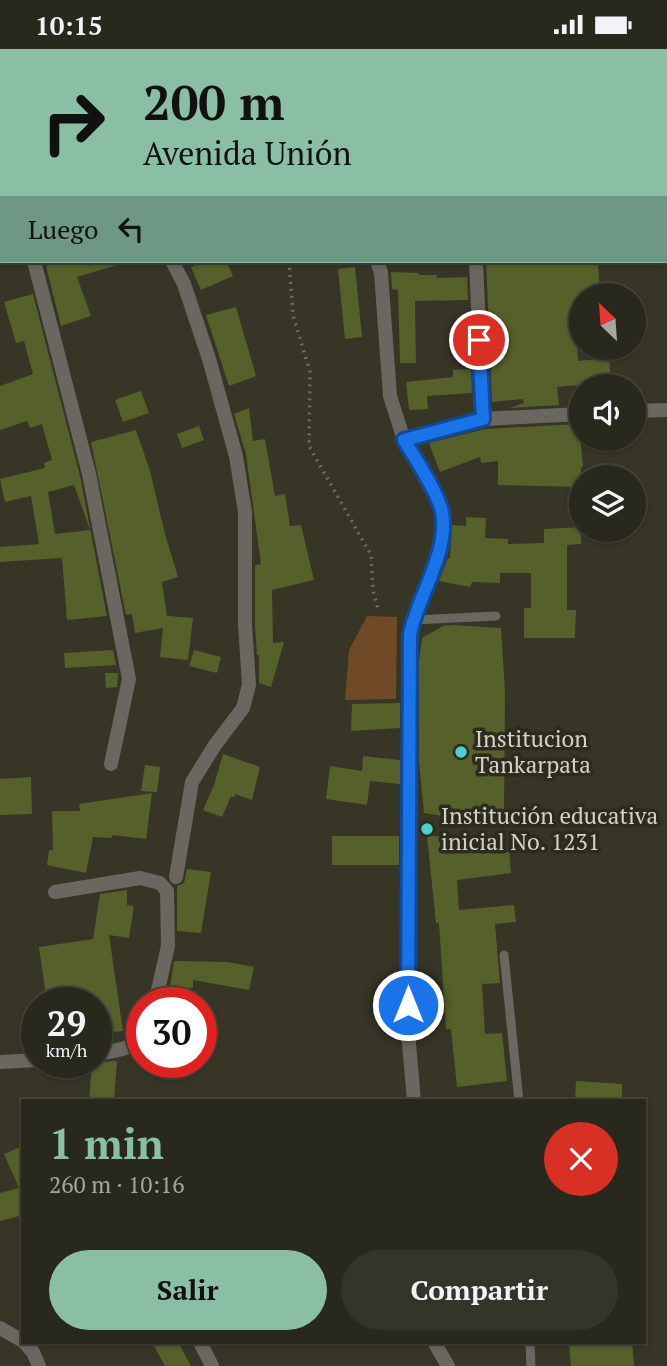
<!DOCTYPE html>
<html lang="es">
<meta charset="utf-8">
<style>
:root{--surface:#29281c;--page:#353429;--text:#f1f3f6;--muted:#a5a6a3;--line:#45443b;--accent:#8abfa5}
body{margin:0;font-family:"PT Serif",serif;background:var(--page);color:var(--text);height:100vh;display:flex;flex-direction:column;font-size:26px;white-space:nowrap}
*{box-sizing:border-box;margin:0}
p{font-size:23px;color:var(--muted)}
.icon{flex:none;width:38px;height:38px;fill:none;stroke:currentColor;stroke-width:2;stroke-linecap:round;stroke-linejoin:round}
.map{position:relative;flex:1;overflow:hidden}
.side{position:absolute;left:21px;top:1050px;width:625px;height:245px;display:flex;flex-direction:column;background:var(--surface);border-radius:0px;box-shadow:0 2px 5px #0004,0 0 0 2px var(--line)}
.side>*{flex:none}
.top-card{position:absolute;left:0px;top:0px;width:668px;height:214px;box-shadow:0 2px 5px #0004,0 0 0 2px var(--line);background:#8abfa5;color:#111;overflow:hidden}
.needle{width:46px;rotate:335deg}
.fabs{position:absolute;left:569px;top:234px;display:grid;gap:14px}
.fabs a{display:grid;place-items:center;width:77px;height:77px;border-radius:50%;background:var(--surface);box-shadow:0 2px 5px #0004,0 0 0 2px var(--line);font-size:35px}
.speed{position:absolute;left:21px;top:938px;display:flex;gap:14px;font-size:35px;font-weight:700;text-align:center}
.speed>*{display:grid;place-content:center;width:91px;height:91px;border-radius:50%;background:var(--surface);box-shadow:0 2px 5px #0004,0 0 0 2px var(--line);line-height:1}
.speed small{font-size:18px;font-weight:400}
.speed .limit{border:10px solid #d22;background:#fff;color:#111}
.pin{position:absolute;display:grid;place-items:center;width:60px;height:60px;color:#fff;margin:-30px;border:4px solid #fff;border-radius:50%;box-shadow:0 2px 7px #0007}
.me{position:absolute;width:77px;margin:-38px;rotate:0deg;stroke-linejoin:round;filter:drop-shadow(0 0 5px #0008)}
.turn{display:flex;align-items:center;gap:24px;height:147px;padding:0 28px;font-size:32px}
.turn .icon{width:91px;height:91px;stroke-width:2.5}
.turn b{display:block;font-size:49px;line-height:60px}
.then{display:flex;align-items:center;height:66px;padding:0 28px;background:#0003;gap:14px;font-size:26px}
.round{display:grid;place-items:center;flex:none;width:74px;height:74px;border-radius:37px;background:var(--page)}
.headline{display:flex;align-items:center;justify-content:space-between;height:119px;padding:0 28px}
h1{font-size:42px;font-weight:700;line-height:52px;color:var(--accent)}
.button{display:flex;gap:14px;margin-top:auto;padding:14px 28px}
.button a{flex:1;height:80px;border-radius:42px;background:var(--accent);color:#111;font-size:28px;font-weight:700;line-height:80px;text-align:center}
.button a+a{background:var(--page);color:var(--text)}
.status{display:flex;justify-content:space-between;align-items:center;height:49px;padding:0 35px;background:var(--surface);direction:ltr}
.status svg{height:19px;fill:currentColor}
.map>svg:first-child{display:block}
</style>
<div class="status"><b>10:15</b><svg viewBox="0 0 49 12"><path d="M0 12V9h3v3zM5 12V6h3v6zM10 12V3h3v9zM15 12V0h3v12zM26 1h20v11H26zM47 4h2v5h-2z"/></svg></div>
<div class="map">
<svg width="667" height="1317" viewBox="0 0 667 1317">
<rect width="100%" height="100%" fill="#373526"/>
<path fill="#704a26" d="M 367,567 L 397,568 L 396,650 L 345,651 L 349,601 Z"/>
<path fill="#55602b" fill-rule="evenodd" d="M 60,212 L 116,212 L 117,216 L 77,228 L 91,267 L 61,277 L 46,217 Z
M 207,212 L 226,212 L 233,227 L 201,241 L 191,218 Z
M 486,212 L 598,212 L 600,247 L 581,247 L 581,273 L 576,274 L 578,312 L 609,309 L 611,333 L 557,338 L 559,356 L 510,359 L 524,354 L 523,350 L 492,353 Z
M 355,218 L 362,288 L 345,290 L 338,220 Z
M 391,223 L 419,224 L 419,226 L 437,226 L 436,229 L 467,228 L 468,251 L 415,252 L 416,314 L 400,314 L 398,241 L 392,240 Z
M 33,245 L 80,427 L 107,567 L 67,571 L 62,509 L 0,513 L 0,498 L 39,495 L 31,447 L 5,453 L 0,430 L 45,419 L 44,414 L 52,411 L 42,375 L 30,379 L 27,372 L 0,381 L 0,337 L 33,325 L 24,292 L 16,294 L 4,253 ZM 74,436 L 90,481 L 55,485 L 48,443 Z
M 236,258 L 256,327 L 229,337 L 206,266 Z
M 471,320 L 472,344 L 427,347 L 428,360 L 409,361 L 406,333 L 453,328 L 453,321 Z
M 141,342 L 149,364 L 123,373 L 115,351 Z
M 249,359 L 253,392 L 265,390 L 275,447 L 285,445 L 290,477 L 301,476 L 314,531 L 272,541 L 273,594 L 284,593 L 271,638 L 259,634 L 259,606 L 257,606 L 255,576 L 255,516 L 261,515 L 246,405 L 234,365 Z
M 579,375 L 583,418 L 581,418 L 581,438 L 498,436 L 498,412 L 481,414 L 480,408 L 440,423 L 429,394 L 485,380 Z
M 199,377 L 204,391 L 182,399 L 177,385 Z
M 136,381 L 150,422 L 165,485 L 178,528 L 162,533 L 167,567 L 193,569 L 188,611 L 160,608 L 163,579 L 135,584 L 132,565 L 126,566 L 91,393 Z
M 466,468 L 486,469 L 485,489 L 508,490 L 508,495 L 544,494 L 544,480 L 581,478 L 581,495 L 567,496 L 567,561 L 576,561 L 575,589 L 524,589 L 524,559 L 531,559 L 531,524 L 500,524 L 500,534 L 472,533 L 470,538 L 439,532 L 448,509 L 450,509 L 452,476 L 466,477 Z
M 454,576 L 501,579 L 505,643 L 504,763 L 480,766 L 481,773 L 424,764 L 419,713 L 419,612 L 422,589 L 443,577 Z
M 113,601 L 116,616 L 65,619 L 64,604 Z
M 194,601 L 221,608 L 217,624 L 189,617 Z
M 105,624 L 118,624 L 117,638 L 106,639 Z
M 400,654 L 400,679 L 351,682 L 352,655 Z
M 223,705 L 260,718 L 252,751 L 235,745 L 235,748 L 231,747 L 222,768 L 203,761 L 214,736 Z
M 363,707 L 400,711 L 400,735 L 370,732 L 367,756 L 326,750 L 330,717 L 362,722 Z
M 145,716 L 160,718 L 157,743 L 141,742 Z
M 31,728 L 32,765 L 0,766 L 0,730 Z
M 152,744 L 146,790 L 112,786 L 112,789 L 93,788 L 86,824 L 47,816 L 49,801 L 53,801 L 52,762 L 80,762 L 79,755 Z
M 332,787 L 399,787 L 399,816 L 332,816 Z
M 427,787 L 482,788 L 484,801 L 509,799 L 511,824 L 457,831 L 459,861 L 514,856 L 516,873 L 495,875 L 500,934 L 482,935 L 485,985 L 502,984 L 507,1032 L 457,1038 L 451,980 L 446,980 L 439,874 L 436,874 Z
M 187,820 L 211,823 L 201,884 L 177,882 L 177,837 L 184,834 Z
M 127,841 L 127,856 L 134,857 L 129,889 L 109,886 L 123,982 L 96,985 L 96,954 L 47,954 L 39,898 L 93,890 L 100,845 Z
M 174,912 L 228,913 L 254,918 L 249,941 L 193,931 L 193,939 L 170,938 Z
M 114,1012 L 117,1012 L 114,1052 L 89,1052 L 92,1014 Z
M 576,1032 L 622,1035 L 622,1051 L 575,1049 Z
M 23,1097 L 23,1166 L 0,1172 L 0,1144 L 19,1139 L 4,1105 Z
M 152,1293 L 178,1293 L 191,1317 L 165,1317 Z
M 569,1293 L 632,1293 L 634,1317 L 571,1317 Z"/>
<g fill="none" stroke-linecap="round" stroke-linejoin="round">
<path stroke="#6d6b5f" stroke-width="3.5" stroke-dasharray="2 5" stroke-linecap="butt" d="M 161,0 L 162,2
M 84,2 L 86,0
M 289,212 L 293,266 L 310,323 L 309,397 L 371,506 L 373,542 L 379,563"/>
<path stroke="#6a6660" stroke-width="9" d="M 413,571 L 496,567
M 504,906 L 519,1052
M 530,1293 L 531,1317"/>
<path stroke="#6a6660" stroke-width="14" d="M 296,0 L 298,2
M 631,0 L 631,2
M 203,2 L 215,0
M 0,7 L 2,7
M 0,90 L 2,96
M 34,212 L 89,425 L 129,630 L 111,715
M 172,212 L 184,235 L 209,310 L 236,407 L 245,463 L 245,576 L 249,636 L 243,659 L 215,696 L 192,733 L 176,828
M 377,212 L 381,224 L 390,347 L 404,391 L 440,456 L 443,470 L 439,505 L 413,571 L 410,585 L 408,983 L 414,1052
M 476,212 L 483,370
M 634,362 L 667,361
M 404,391 L 483,370 L 581,365
M 55,843 L 140,829 L 160,834 L 167,842 L 168,897 L 155,954
M 96,1005 C 112,1002 130,1001 142,989
M 0,1013 L 37,1011
M 0,1279 L 23,1292
M 24,1293 L 33,1303 L 39,1317
M 200,1293 L 212,1317
M 434,1293 L 448,1317"/>
</g>
<g fill="none" stroke-linecap="round" stroke-linejoin="round">
<defs>
<path id="route" d="M 408,956 L 410,585 C 418,546 452,499 441,459 C 434,437 416,411 404,391 L 483,370 L 479,291"/>
</defs>
<use href="#route" stroke="#114b97" stroke-width="18"/>
<use href="#route" stroke="#1a73e8" stroke-width="12"/>
</g>
<g fill="#52cdcf" stroke="#2d2b1d" stroke-width="2.5">
<circle cx="461" cy="703" r="7"/>
<circle cx="427" cy="780" r="7"/>
</g>
<g text-anchor="middle" stroke-width="7" stroke-linejoin="round" paint-order="stroke">
<g font-size="23" fill="#d3d1c8" stroke="#2d2b1d" text-anchor="start">
<text x="475" y="698">Institucion<tspan x="475" dy="26">Tankarpata</tspan></text>
<text x="441" y="775">Institución educativa<tspan x="441" dy="26">inicial No. 1231</tspan></text>
</g>
</g>
</svg>
<div class="fabs">
<a><svg class="needle" viewBox="-14 -14 28 28"><path d="M0-13l5 13h-10z" fill="#e53935"/><path d="M0 13l5-13h-10z" fill="#a5a6a3"/></svg></a>
<a><svg class="icon" aria-label="sound" viewBox="0 0 24 24"><path d="M4 9h4l5-4v14l-5-4H4zM17 9q2 3 0 6"/></svg></a>
<a><svg class="icon" aria-label="layers" viewBox="0 0 24 24"><path d="M12 4l9 5-9 5-9-5zM3 14l9 5 9-5"/></svg></a>
</div>
<div class="speed"><div>29<small>km/h</small></div><div class="limit">30</div></div>
<div class="pin" style="left:479px;top:291px;background:#d93025"><svg class="icon" aria-label="arrive" viewBox="0 0 24 24"><path d="M6 21V4h12l-3 4 3 4H6"/></svg></div>
<svg class="me" style="left:408px;top:956px" viewBox="-20 -20 40 40"><circle r="17" fill="#1a73e8" stroke="#fff" stroke-width="3"/><path d="M0-11L8 9 0 5-8 9z" fill="#fff"/></svg>
<div class="top-card">
<div class="turn"><svg class="icon" aria-label="right" viewBox="0 0 24 24"><path d="M7 20v-9h11M14 6l5 5-5 5"/></svg><div><b>200 m</b>Avenida Unión</div></div>
<div class="then">Luego<svg class="icon" aria-label="left" viewBox="0 0 24 24"><path d="M17 20v-9H6M10 6l-5 5 5 5"/></svg></div>
</div>
<section class="side">
<div class="headline"><div><h1>1 min</h1><p>260 m · 10:16</p></div><a class="round" style="background:#d93025;color:#fff"><svg class="icon" aria-label="close" viewBox="0 0 24 24"><path d="M6 6l12 12M18 6L6 18"/></svg></a></div>
<div class="button"><a>Salir</a><a>Compartir</a></div>
</section>
</div>
